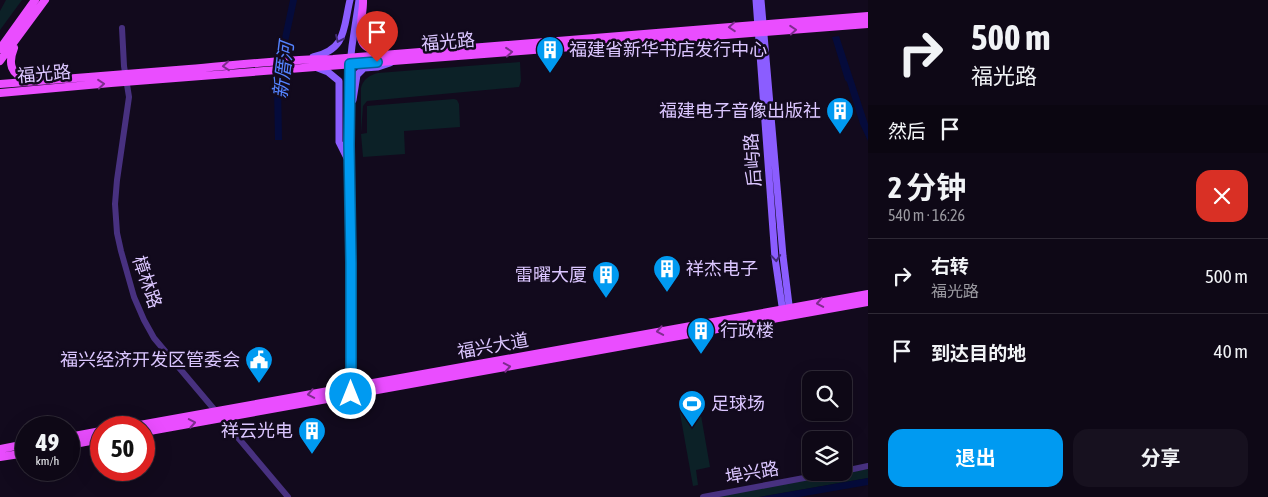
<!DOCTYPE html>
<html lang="zh">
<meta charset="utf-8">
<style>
:root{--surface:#0e0816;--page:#17111f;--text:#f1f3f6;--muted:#9b9aa1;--line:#2e2935;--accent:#009af1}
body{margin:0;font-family:"Asap Condensed","Noto Sans SC",sans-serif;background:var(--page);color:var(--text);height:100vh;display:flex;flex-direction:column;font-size:19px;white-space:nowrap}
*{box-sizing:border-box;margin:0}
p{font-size:16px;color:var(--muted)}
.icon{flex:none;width:28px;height:28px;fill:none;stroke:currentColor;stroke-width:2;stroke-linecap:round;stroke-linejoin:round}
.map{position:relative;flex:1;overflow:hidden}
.sheet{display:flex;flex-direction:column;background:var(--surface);width:400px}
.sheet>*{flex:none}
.top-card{background:#0e0816;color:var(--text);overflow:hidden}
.fabs{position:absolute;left:802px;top:371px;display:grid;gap:10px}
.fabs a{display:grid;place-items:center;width:50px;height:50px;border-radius:10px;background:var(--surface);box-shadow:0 5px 20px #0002,0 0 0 1px var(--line);font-size:25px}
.speed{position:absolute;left:15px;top:416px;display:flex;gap:10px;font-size:25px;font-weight:700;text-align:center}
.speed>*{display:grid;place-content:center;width:65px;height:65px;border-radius:50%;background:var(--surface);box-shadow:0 5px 20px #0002,0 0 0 1px var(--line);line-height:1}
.speed small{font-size:12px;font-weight:400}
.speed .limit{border:8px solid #d22;background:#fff;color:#111}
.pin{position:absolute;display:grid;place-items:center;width:42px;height:42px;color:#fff;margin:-51px -21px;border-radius:50% 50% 50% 0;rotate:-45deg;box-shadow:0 0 5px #0007}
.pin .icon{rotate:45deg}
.me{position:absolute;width:55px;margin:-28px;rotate:0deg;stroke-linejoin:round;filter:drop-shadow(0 0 4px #0008)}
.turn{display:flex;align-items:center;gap:18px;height:105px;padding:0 20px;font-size:22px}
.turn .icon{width:65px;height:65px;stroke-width:2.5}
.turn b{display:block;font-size:35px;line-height:42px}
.then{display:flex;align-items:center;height:48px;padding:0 20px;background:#0003;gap:10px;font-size:19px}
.round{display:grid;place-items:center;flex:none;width:52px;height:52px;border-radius:15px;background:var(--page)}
.head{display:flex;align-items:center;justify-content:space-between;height:85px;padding:0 20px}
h1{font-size:30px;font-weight:700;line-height:38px}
.primary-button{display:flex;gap:10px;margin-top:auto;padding:10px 20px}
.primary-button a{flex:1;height:58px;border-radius:15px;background:var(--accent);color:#fff;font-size:20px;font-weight:700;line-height:58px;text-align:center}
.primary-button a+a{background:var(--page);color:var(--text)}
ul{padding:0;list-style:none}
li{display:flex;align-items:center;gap:15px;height:75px;padding:0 20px;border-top:1px solid var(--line)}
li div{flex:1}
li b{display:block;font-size:19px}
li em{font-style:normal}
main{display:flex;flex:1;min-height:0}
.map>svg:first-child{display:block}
</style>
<main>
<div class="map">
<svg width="868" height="497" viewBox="0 0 868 497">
<rect width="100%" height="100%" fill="#120a1d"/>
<path fill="#0c2127" d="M 6,0 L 22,0 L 0,30 L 0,11 Z
M 520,62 L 521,81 L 519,87 L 367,101 L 363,106 L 361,133 L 361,88 C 363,79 370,75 378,73 Z
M 454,99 L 457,100 L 459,104 L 460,127 L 404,131 L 405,154 L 363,157 L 361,134 L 367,133 L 367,106 Z
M 698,398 L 710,467 L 696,470 L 698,485 L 693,486 L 678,402 Z
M 868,469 L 868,478 L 759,497 L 710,497 Z"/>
<path fill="#050b3b" d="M 290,0 L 297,0 L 287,47 L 290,49 L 289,51 L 284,52 L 281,84 L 282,140 L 275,140 L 274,86 L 279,52 Z
M 839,36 L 868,124 L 868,141 L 860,124 L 847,82 L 845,80 L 832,37 Z
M 868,478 L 868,485 L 799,497 L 759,497 Z"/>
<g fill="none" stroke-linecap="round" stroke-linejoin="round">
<path stroke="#483180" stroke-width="6" d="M 122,28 L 124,66 L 129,97 L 117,180 L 115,204 L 117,233 L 121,251 L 134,297 L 144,320 L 154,338 L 288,497
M 844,471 L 868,466
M 703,497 L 836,472"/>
<path stroke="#8b5dff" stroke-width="7" d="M 756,0 L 775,258 L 783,313
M 761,0 L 783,256 L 790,313
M 313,57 C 347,49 343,29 350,0
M 315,67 L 328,72 L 339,81 L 339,142 L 348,160
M 353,100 L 357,75 L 364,68 L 378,67 L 390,63
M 351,391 L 349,74 L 352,46 L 359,0"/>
<path stroke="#ea4dff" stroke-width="8" d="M 363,0 C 364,20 348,53 384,50
M 14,48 C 8,63 10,75 28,79
M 0,49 L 35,0
M 0,61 L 45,0
M 0,84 C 63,79 126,74 189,69 C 237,65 285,59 333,59 L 868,16
M 0,93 L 111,83 L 868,24
M 123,428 L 868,294
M 144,432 L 868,302
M 69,437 L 101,431
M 69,445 L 101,439
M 0,449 L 26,444
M 0,457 L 26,453"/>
</g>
<defs><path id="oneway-chevron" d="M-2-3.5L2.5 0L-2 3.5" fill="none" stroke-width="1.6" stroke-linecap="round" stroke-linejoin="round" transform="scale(1.25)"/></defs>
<g stroke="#7e2c8e">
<use href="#oneway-chevron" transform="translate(732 27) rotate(176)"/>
<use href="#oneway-chevron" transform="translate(793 30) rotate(-4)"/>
<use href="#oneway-chevron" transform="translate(509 52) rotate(-5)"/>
<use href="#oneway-chevron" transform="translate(226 66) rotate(175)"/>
<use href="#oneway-chevron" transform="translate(101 84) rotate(-5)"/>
<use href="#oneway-chevron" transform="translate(820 303) rotate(170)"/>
<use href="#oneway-chevron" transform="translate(660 331) rotate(170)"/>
<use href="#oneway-chevron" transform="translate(507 367) rotate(-10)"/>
<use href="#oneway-chevron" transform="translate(311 394) rotate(170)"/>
<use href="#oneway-chevron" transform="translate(192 423) rotate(-10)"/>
</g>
<g stroke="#422b77">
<use href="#oneway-chevron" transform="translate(339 39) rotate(115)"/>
<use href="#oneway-chevron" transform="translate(776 258) rotate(85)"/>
</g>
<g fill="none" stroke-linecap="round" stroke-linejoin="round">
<defs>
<path id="route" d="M 351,394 L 351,263 L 349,145 L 350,64 L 377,62"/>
</defs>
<use href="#route" stroke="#00649d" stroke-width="12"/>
<use href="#route" stroke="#009af1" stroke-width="9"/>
</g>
<defs>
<symbol id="building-pin" viewBox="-11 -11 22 30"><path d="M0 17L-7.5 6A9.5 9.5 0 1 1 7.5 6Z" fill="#009af1" stroke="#120a1d"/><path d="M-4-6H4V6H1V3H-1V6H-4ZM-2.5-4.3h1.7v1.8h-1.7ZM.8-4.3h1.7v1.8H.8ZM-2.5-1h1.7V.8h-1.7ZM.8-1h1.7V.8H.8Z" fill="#fff"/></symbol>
<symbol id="civic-pin" viewBox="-11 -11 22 30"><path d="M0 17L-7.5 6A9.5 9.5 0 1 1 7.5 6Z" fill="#009af1" stroke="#120a1d"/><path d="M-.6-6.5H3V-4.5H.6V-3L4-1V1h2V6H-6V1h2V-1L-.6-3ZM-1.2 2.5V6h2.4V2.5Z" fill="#fff"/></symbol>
<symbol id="stadium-pin" viewBox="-11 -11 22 30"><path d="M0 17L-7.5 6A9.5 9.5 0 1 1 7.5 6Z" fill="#009af1" stroke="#120a1d"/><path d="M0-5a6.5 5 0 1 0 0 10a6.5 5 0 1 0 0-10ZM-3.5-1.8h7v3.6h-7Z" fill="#fff"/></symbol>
</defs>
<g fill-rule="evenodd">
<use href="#building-pin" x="534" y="34" width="32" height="43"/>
<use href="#building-pin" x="824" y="95" width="32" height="43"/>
<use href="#building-pin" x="651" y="253" width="32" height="43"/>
<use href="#building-pin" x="590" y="259" width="32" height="43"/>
<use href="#building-pin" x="685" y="315" width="32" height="43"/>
<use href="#civic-pin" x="243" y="344" width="32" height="43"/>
<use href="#stadium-pin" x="676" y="388" width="32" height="43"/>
<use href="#building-pin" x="296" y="415" width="32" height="43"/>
</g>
<g text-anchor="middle" stroke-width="5" stroke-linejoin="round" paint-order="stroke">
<g font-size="18" fill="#dbc6ff" stroke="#120a1d">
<text transform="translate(448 42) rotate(-5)" y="6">福光路</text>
<text transform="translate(44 74) rotate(-5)" y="6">福光路</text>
<text transform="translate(753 160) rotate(-94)" y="6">后屿路</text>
<text transform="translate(147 282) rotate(71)" y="6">樟林路</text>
<text transform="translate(493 346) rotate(-10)" y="6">福兴大道</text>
<text transform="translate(752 473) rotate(-10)" y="6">埠兴路</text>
</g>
<g font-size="18" fill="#dbc6ff" stroke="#120a1d" text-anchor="start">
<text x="569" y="56">福建省新华书店发行中心</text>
<text x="821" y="117" text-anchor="end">福建电子音像出版社</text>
<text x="686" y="275">祥杰电子</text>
<text x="587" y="281" text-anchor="end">雷曜大厦</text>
<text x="720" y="337">行政楼</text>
<text x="240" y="366" text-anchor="end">福兴经济开发区管委会</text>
<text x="711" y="410">足球场</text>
<text x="293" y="437" text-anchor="end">祥云光电</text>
</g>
<g font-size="19" font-style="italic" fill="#5483ff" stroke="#120a1d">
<text transform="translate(283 70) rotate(-83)" y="7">新厝河</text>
</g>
</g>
</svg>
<div class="fabs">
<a><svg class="icon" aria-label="search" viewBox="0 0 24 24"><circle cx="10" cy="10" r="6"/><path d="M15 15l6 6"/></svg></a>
<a><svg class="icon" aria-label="layers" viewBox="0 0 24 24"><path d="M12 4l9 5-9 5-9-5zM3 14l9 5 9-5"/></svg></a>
</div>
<div class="speed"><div>49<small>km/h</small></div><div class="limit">50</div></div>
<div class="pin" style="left:377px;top:62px;background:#d93025"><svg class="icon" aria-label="arrive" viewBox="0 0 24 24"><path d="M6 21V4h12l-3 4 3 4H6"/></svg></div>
<svg class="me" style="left:351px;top:394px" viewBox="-20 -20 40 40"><circle r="17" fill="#009af1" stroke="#fff" stroke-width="3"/><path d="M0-11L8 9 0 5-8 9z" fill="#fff"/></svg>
</div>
<section class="sheet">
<div class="top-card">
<div class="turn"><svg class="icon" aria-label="right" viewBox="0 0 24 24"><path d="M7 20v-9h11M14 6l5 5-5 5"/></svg><div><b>500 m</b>福光路</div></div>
<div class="then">然后<svg class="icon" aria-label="arrive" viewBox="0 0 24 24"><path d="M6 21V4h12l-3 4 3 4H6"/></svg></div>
</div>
<div class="head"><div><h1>2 分钟</h1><p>540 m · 16:26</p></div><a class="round" style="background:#d93025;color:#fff"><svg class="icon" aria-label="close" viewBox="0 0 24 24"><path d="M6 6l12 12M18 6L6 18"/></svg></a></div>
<ul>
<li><svg class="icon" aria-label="right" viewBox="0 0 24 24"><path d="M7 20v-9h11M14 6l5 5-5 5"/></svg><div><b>右转</b><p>福光路</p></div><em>500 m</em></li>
<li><svg class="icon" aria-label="arrive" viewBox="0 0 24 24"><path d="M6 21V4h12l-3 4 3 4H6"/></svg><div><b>到达目的地</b></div><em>40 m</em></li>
</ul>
<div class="primary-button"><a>退出</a><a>分享</a></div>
</section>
</main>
